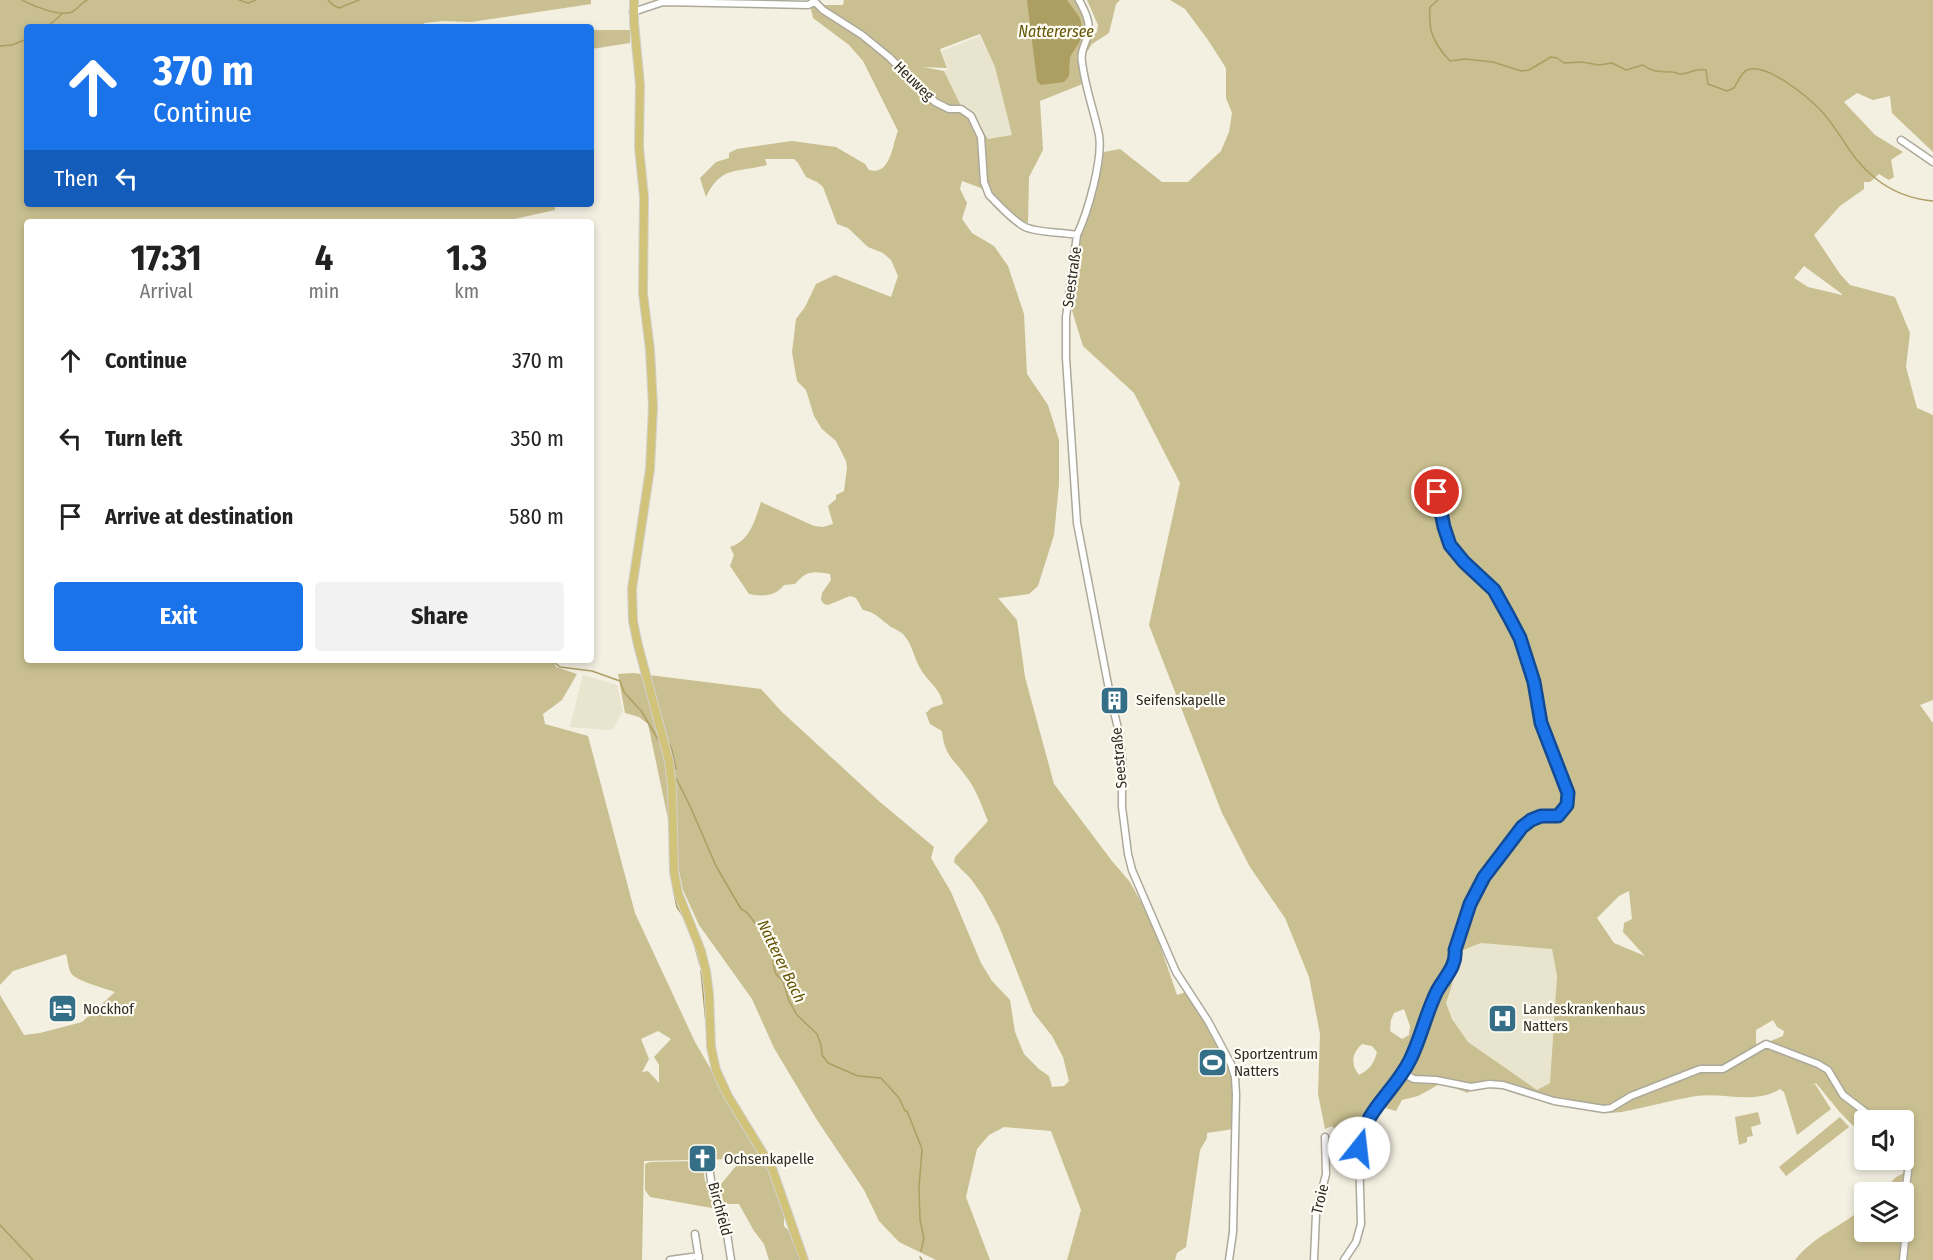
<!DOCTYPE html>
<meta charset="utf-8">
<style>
:root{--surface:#fff;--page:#f2f2f2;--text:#222;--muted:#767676;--accent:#1a73e8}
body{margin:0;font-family:"Fira Sans Condensed",sans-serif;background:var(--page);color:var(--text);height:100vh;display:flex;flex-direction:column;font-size:22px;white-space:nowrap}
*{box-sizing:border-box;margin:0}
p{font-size:20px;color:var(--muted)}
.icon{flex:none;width:33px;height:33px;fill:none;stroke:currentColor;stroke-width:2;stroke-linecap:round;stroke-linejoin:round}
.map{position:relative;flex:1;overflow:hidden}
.details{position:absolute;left:24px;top:219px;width:570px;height:444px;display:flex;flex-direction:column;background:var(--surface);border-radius:6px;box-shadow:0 3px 9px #0003}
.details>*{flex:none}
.banner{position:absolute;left:24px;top:24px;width:570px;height:183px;border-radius:6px;box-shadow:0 3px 9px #0003;background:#1a73e8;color:#fff;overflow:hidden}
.fabs{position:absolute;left:1854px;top:1110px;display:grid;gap:12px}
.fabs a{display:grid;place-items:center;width:60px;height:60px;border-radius:6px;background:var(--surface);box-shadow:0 3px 9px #0003;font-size:30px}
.pin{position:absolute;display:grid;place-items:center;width:51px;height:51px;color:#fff;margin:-26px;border:3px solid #fff;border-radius:50%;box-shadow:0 2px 6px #0007}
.me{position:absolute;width:66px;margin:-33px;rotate:16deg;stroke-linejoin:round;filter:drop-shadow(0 0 4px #0008)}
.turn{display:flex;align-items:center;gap:21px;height:126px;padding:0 30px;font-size:27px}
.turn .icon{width:78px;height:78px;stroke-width:2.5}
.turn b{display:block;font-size:42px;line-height:51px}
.then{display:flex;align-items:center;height:57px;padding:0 30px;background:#0003;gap:12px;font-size:22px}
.eta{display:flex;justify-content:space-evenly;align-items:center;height:102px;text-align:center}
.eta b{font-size:36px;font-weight:700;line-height:42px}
.primary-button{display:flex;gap:12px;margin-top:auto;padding:12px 30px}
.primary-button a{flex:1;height:69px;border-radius:6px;background:var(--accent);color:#fff;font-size:24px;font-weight:700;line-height:69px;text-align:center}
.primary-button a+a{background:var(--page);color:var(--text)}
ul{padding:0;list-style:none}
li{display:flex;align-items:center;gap:18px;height:78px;padding:0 30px}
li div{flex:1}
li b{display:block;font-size:22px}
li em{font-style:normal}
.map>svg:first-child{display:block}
</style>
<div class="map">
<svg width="1933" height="1260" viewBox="0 0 1933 1260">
<rect width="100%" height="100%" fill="#f3efe1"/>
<path fill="#e9e4ce" d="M 980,36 L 995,67 L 1012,135 L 988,140 L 974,118 L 961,106 L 944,71 L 948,69 L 942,51 Z
M 583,675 L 617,685 L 623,711 L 612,730 L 570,727 Z
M 1481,943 L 1552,948 L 1557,976 L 1550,1083 L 1537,1090 L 1468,1042 L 1452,1019 L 1446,1003 L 1452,985 L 1458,952 Z"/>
<path fill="#c9bf90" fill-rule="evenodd" d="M 0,0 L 591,0 L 591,4 L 471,22 L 443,21 L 424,23 L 425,27 L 27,27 L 27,204 L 555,204 L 555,210 L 501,222 L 27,222 L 27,660 L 552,660 L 556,667 L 577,674 L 562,700 L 543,714 L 545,724 L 588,736 L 635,913 L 695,1042 L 769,1169 L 784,1203 L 784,1226 L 793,1235 L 802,1260 L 769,1260 L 764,1244 L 754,1231 L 739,1204 L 724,1204 L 717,1189 L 736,1166 L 732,1159 L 644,1161 L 642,1260 L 0,1260 L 0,995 L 24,1035 L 40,1033 L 82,1022 L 115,992 C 104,988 76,981 71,973 C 68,968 68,960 66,954 L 13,971 L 0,985 ZM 658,1031 L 671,1039 L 654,1057 L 659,1065 L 659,1083 L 648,1071 L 642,1072 L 649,1059 L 641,1039 Z
M 844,0 L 1079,0 L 1083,10 L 1087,33 L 1079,54 L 1085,83 L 1040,101 L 1043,150 L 1029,177 L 1028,223 L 1020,220 L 989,191 L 962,181 L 960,189 L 967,203 L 962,219 L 972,233 L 994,246 L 1008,266 L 1024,314 L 1027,374 L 1048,405 L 1059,440 L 1059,484 L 1054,535 L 1038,586 L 1029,594 L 998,598 L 1017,620 L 1025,677 L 1054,784 L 1112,861 L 1130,882 L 1152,922 L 1177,995 L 1186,992 C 1203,1018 1225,1047 1232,1078 C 1235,1095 1233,1113 1233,1129 L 1207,1133 L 1207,1138 L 1200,1150 L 1186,1247 L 1177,1253 L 1175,1260 L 1067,1260 L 1081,1210 L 1051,1131 L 1004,1127 L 989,1135 L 977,1149 L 966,1197 L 990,1260 L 936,1260 L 899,1242 L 879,1221 L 864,1190 L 817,1120 L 774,1048 L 752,999 L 699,925 L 683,890 L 648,724 L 639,717 L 625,713 L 618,674 L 633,673 L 761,689 L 782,712 L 880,802 L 934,847 L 931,858 L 951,892 L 981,963 L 992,981 L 1010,1000 L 1015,1032 L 1024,1054 L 1039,1069 L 1049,1076 L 1052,1087 L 1064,1086 L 1069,1081 L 1063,1057 L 1052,1036 L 1033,1012 L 999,926 L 983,896 L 971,879 L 954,862 L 955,857 L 988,821 C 982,807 977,791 968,779 C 954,759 944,756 942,731 L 930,724 L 926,713 L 931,708 L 943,704 C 941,689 927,681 920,668 C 914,658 912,643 903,634 C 900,631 895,629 891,627 C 880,619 877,613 863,610 L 856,598 L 850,596 L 828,605 L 824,604 L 821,600 L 822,593 L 831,580 L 830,574 C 813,571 807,570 795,584 L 784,585 C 776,596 762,597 749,594 L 730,566 L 734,555 L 730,547 C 750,541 755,520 761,502 L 814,526 L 823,527 L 833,524 L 828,506 L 836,499 L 836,495 L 844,491 L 847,468 L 846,461 L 836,441 L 822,429 L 814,416 L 806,390 L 797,381 L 792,352 L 796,319 L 805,307 L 816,284 L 835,275 L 891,297 L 898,276 L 891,260 L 883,253 L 868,247 L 848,228 L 837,224 L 823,187 L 817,182 L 806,177 L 798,163 L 794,159 L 765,159 L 767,165 C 738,173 721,165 706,197 L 700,178 L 716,162 L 729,158 L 729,153 L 737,149 L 792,141 L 836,147 L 865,164 L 869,170 C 891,176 892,145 898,131 L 863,61 L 849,45 L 813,18 L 810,5 L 843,5 ZM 980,34 L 995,67 L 1012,135 L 988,139 L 974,118 L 961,106 L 944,71 L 923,67 L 947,68 L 940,49 Z
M 1087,0 L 1120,0 L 1116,4 L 1109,33 L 1092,44 L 1085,55 C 1084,45 1090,38 1097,32 L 1098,25 Z
M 1170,0 L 1933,0 L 1933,152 L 1892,113 L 1890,96 L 1873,100 L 1857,93 L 1844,102 L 1875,135 L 1903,152 L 1891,160 L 1894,177 L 1889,180 L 1879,174 L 1870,182 L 1864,182 L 1864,189 L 1840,206 L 1814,235 L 1840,274 L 1850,285 L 1895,297 L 1910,333 L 1906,367 L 1917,408 L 1933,415 L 1933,700 L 1920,705 L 1933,723 L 1933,1260 L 1795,1260 C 1816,1234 1840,1228 1864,1207 L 1864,1232 L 1904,1232 L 1904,1192 L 1882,1192 L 1896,1177 L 1904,1173 L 1899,1160 L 1904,1160 L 1904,1120 L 1864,1120 L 1864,1134 C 1845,1121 1831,1101 1816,1083 L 1807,1088 L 1815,1084 L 1831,1109 L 1797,1135 L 1784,1092 L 1780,1089 C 1755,1105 1724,1092 1696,1096 C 1672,1100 1647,1107 1622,1112 L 1609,1113 L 1609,1107 L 1591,1109 L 1546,1102 L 1488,1083 L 1472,1088 L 1468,1093 L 1452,1087 L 1451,1082 L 1439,1079 L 1438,1085 L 1418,1096 L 1402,1100 L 1396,1111 L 1372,1104 L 1362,1119 L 1336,1131 L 1332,1126 L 1325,1129 L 1318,1094 L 1320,1034 L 1309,977 L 1285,918 L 1250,867 L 1222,813 L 1149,625 L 1180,483 L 1134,393 L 1083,346 L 1069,301 L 1080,235 L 1104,152 L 1120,149 L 1162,182 L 1188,182 L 1221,151 L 1229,132 L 1232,113 L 1226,98 L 1226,68 L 1208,40 L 1185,9 ZM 1804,266 L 1842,294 L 1842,295 L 1808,287 L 1794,278 ZM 1629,891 L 1632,919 L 1624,923 L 1623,932 L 1645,956 L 1614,943 L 1597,918 L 1619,896 ZM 1481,943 L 1552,949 L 1557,976 L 1550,1083 L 1537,1090 L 1468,1042 L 1452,1019 L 1446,1003 L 1452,985 L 1458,952 ZM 1404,1009 L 1410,1026 L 1409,1035 L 1402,1039 L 1390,1031 L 1391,1020 L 1394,1013 ZM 1773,1020 L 1777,1027 L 1784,1031 L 1783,1036 L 1758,1046 L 1756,1043 L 1756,1030 ZM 1362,1044 L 1372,1046 L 1377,1052 C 1374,1064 1369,1070 1359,1075 C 1350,1064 1352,1053 1362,1044 Z
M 591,30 L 630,30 L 630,43 L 591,49 Z
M 1758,1112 L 1761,1124 L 1751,1127 L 1753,1136 L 1747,1137 L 1747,1142 L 1739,1145 L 1735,1117 Z
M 1840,1117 L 1849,1127 L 1786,1176 L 1779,1167 Z
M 693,1161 L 693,1167 L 703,1167 L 705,1182 L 708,1183 L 715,1206 L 712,1208 L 650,1197 L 645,1190 L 645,1164 L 650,1162 Z"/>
<path fill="#ad9e62" d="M 1027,0 L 1067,0 L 1080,18 L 1083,32 L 1080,41 L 1070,57 L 1069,76 L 1064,82 L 1041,85 L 1037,81 Z"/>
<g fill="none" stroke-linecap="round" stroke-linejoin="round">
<path stroke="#ad9e62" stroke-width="1.5" d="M 22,0 C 33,6 60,17 72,12 C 78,9 81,3 87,0
M 239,0 L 248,3 L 256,0
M 328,0 L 333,5 L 339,8 L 359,0
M 1438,0 L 1430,7 C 1428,30 1433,43 1450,61 L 1465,59 L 1493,62 L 1521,71 L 1529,70 L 1551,57 L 1557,58 L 1564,63 L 1582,62 L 1599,65 L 1612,63 L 1626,70 L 1643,65 C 1653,73 1660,71 1672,72 C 1675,72 1678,74 1681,74 C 1690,74 1697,67 1706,70 L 1708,84 L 1727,91 L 1734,88 C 1737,83 1741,73 1747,70 C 1767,62 1811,99 1824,114 C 1843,136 1850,158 1875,178 C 1892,192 1911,199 1933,201
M 47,27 L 62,14
M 0,46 L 12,45 L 27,39
M 428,660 L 434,662 L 449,660
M 551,660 L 560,667 L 592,671 L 620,681 L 624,692 L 642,712 L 660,743
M 669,743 L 672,750 L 676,769
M 676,778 L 690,806 L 716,866 L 741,909 C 753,913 769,948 773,961 C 774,965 774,970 776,974 L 783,981 L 789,1001 L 797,1015 L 817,1034 L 821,1045 L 822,1055 L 828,1063 L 858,1076 L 881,1078 L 899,1098 L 905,1111 L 907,1111 L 922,1149 L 919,1188 L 920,1220 L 924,1238 L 921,1251
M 674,893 L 677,907 L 683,916
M 694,943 L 700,965
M 701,971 L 707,1033
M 0,1225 L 33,1260
M 792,1237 L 799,1260
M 920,1257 L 922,1260"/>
<defs>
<path id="minor" d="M 813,0 L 823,10 L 862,35 L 889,57 L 935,102 L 949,109 L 961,109 L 971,116 L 981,137 L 984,182 L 989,195 C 1000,206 1012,220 1025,227 C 1038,233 1063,232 1077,235
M 1079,0 C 1085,11 1091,23 1088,35 C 1085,45 1080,52 1082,62 C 1085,87 1094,111 1099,135 C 1103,159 1088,212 1077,235 L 1066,317 L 1066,358 L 1077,523 L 1111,700 L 1119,732 L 1122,758 L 1122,807 L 1128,854 L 1132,870 L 1176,972 L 1208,1021 L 1231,1064 L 1235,1077 L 1236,1095 L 1233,1232 L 1229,1260
M 633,12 L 663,2 L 808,5 L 814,2
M 1901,140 L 1933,162
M 1402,1073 L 1414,1079 L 1436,1080 L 1471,1087 L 1489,1084 L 1503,1085 L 1554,1101 L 1604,1109 L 1611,1108 L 1631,1096 L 1700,1069 L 1723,1069 L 1766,1044 L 1818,1064 L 1828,1070 L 1843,1095 L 1876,1120
M 1904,1148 C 1913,1165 1905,1183 1904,1201
M 708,1158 L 712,1188 L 725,1221 L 731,1260
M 695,1234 L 699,1260
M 670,1260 L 699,1256
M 1314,1260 L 1316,1214 L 1326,1174 L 1325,1137
M 1344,1260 L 1356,1242 L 1361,1224 L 1359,1154 L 1364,1129 L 1376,1106 L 1409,1061 L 1435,996 L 1454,961 L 1455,950 L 1470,904 L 1484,877 L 1522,827 L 1531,820 L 1541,816 L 1561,815 L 1567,805 L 1568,793 L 1541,723 L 1534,682 L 1520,638 L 1494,590 L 1464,562 L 1451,545 L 1444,527 L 1437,492
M 1903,1260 L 1905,1241 L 1904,1204"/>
<path id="major" d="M 634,0 L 634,22 L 640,85 L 639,147 L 644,197 L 643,293 L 650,350 L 653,406 L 650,469 L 632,589 L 633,621 L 638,645 L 669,761 L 672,787 L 674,872 L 678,893 L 701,951 L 706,971 L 709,994 L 711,1047 L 716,1070 L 728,1096 L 772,1168 L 804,1260"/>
</defs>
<use href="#minor" stroke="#aca99b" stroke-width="9"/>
<use href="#major" stroke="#d1d0cf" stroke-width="10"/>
<use href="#minor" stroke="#fff" stroke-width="6"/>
<use href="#major" stroke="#d2c37b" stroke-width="8"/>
</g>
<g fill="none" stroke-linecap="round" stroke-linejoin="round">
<defs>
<path id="route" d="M 1359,1148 C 1366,1107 1393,1094 1410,1060 C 1421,1038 1426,1013 1437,991 C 1444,978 1457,966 1455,950 L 1470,904 L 1484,877 L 1522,827 L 1531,820 L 1541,816 L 1558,816 L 1567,805 L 1568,793 L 1541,723 L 1534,682 L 1520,638 L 1509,617 L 1494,590 L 1464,562 L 1450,545 L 1444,527 L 1437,492"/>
</defs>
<use href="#route" stroke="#114b97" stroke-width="15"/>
<use href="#route" stroke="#1a73e8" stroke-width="10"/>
</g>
<defs>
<symbol id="building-square" viewBox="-11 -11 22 22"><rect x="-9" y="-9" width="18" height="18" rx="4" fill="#346e87" stroke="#fffdf4"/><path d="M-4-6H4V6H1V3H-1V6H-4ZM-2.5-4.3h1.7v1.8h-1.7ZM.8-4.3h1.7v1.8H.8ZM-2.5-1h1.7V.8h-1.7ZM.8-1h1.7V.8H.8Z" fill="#fff"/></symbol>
<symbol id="hotel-square" viewBox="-11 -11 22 22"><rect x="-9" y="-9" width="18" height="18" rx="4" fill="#346e87" stroke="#fffdf4"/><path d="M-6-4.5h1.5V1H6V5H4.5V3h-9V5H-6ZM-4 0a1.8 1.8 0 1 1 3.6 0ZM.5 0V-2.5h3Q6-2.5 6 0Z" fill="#fff"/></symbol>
<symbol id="hospital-square" viewBox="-11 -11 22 22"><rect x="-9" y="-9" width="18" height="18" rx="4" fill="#346e87" stroke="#fffdf4"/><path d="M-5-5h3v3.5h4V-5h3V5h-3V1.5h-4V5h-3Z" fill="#fff"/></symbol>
<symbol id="stadium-square" viewBox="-11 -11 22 22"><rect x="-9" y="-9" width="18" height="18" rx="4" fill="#346e87" stroke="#fffdf4"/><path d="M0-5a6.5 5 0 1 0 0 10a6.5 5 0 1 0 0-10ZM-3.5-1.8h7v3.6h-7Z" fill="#fff"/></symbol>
<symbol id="church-square" viewBox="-11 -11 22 22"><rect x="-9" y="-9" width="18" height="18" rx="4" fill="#346e87" stroke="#fffdf4"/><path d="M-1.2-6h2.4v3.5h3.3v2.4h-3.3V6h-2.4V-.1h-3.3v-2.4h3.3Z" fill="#fff"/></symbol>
</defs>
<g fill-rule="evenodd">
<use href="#building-square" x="1098" y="684" width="33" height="33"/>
<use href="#hotel-square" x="46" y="992" width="33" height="33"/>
<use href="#hospital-square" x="1486" y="1002" width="33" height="33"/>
<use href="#stadium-square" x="1196" y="1046" width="33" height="33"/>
<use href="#church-square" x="686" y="1142" width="33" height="33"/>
</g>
<g text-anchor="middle" stroke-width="4.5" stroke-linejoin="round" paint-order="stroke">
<g font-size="15" fill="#2c2b25" stroke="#fffdf4">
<text transform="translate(914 81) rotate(44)" y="5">Heuweg</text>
<text transform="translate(1072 277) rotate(-82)" y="5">Seestraße</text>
<text transform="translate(1119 758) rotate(-95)" y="5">Seestraße</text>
<text transform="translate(1320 1199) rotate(-76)" y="5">Troie</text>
<text transform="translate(720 1209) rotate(75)" y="5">Birchfeld</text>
</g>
<g font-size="15" fill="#2c2b25" stroke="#fffdf4" text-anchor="start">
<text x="1136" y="705">Seifenskapelle</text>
<text x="83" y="1014">Nockhof</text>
<text x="1523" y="1014">Landeskrankenhaus<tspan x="1523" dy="17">Natters</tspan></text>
<text x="1234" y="1059">Sportzentrum<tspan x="1234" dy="17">Natters</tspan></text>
<text x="724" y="1164">Ochsenkapelle</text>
</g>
<g font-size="16" font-style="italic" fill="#645507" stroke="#fffdf4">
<text x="1056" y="37">Natterersee</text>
<text transform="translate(782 961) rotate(64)" y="6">Natterer Bach</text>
</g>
</g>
</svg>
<div class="fabs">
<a><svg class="icon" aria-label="sound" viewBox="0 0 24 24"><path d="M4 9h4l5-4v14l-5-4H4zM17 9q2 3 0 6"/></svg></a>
<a><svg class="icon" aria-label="layers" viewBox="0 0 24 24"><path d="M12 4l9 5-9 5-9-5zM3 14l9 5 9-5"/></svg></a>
</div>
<div class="pin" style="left:1437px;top:492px;background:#d93025"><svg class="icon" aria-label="arrive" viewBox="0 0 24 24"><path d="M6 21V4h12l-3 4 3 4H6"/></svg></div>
<svg class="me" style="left:1359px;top:1148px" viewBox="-20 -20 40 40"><circle r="19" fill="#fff"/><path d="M0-13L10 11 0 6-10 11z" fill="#1a73e8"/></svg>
<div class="banner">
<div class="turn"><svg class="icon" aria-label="ahead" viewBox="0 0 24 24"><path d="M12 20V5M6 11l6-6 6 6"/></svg><div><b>370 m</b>Continue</div></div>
<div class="then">Then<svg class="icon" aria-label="left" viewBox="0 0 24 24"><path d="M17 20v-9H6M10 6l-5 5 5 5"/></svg></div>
</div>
<section class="details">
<div class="eta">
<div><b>17:31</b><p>Arrival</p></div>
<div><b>4</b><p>min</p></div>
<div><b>1.3</b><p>km</p></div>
</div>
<ul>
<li><svg class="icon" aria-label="ahead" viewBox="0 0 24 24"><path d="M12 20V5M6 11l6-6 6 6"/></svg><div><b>Continue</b></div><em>370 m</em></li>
<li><svg class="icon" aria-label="left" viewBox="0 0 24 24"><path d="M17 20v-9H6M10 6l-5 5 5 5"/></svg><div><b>Turn left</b></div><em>350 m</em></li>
<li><svg class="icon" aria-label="arrive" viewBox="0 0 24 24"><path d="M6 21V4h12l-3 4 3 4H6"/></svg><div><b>Arrive at destination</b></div><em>580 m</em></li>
</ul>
<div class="primary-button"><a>Exit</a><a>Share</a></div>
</section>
</div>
